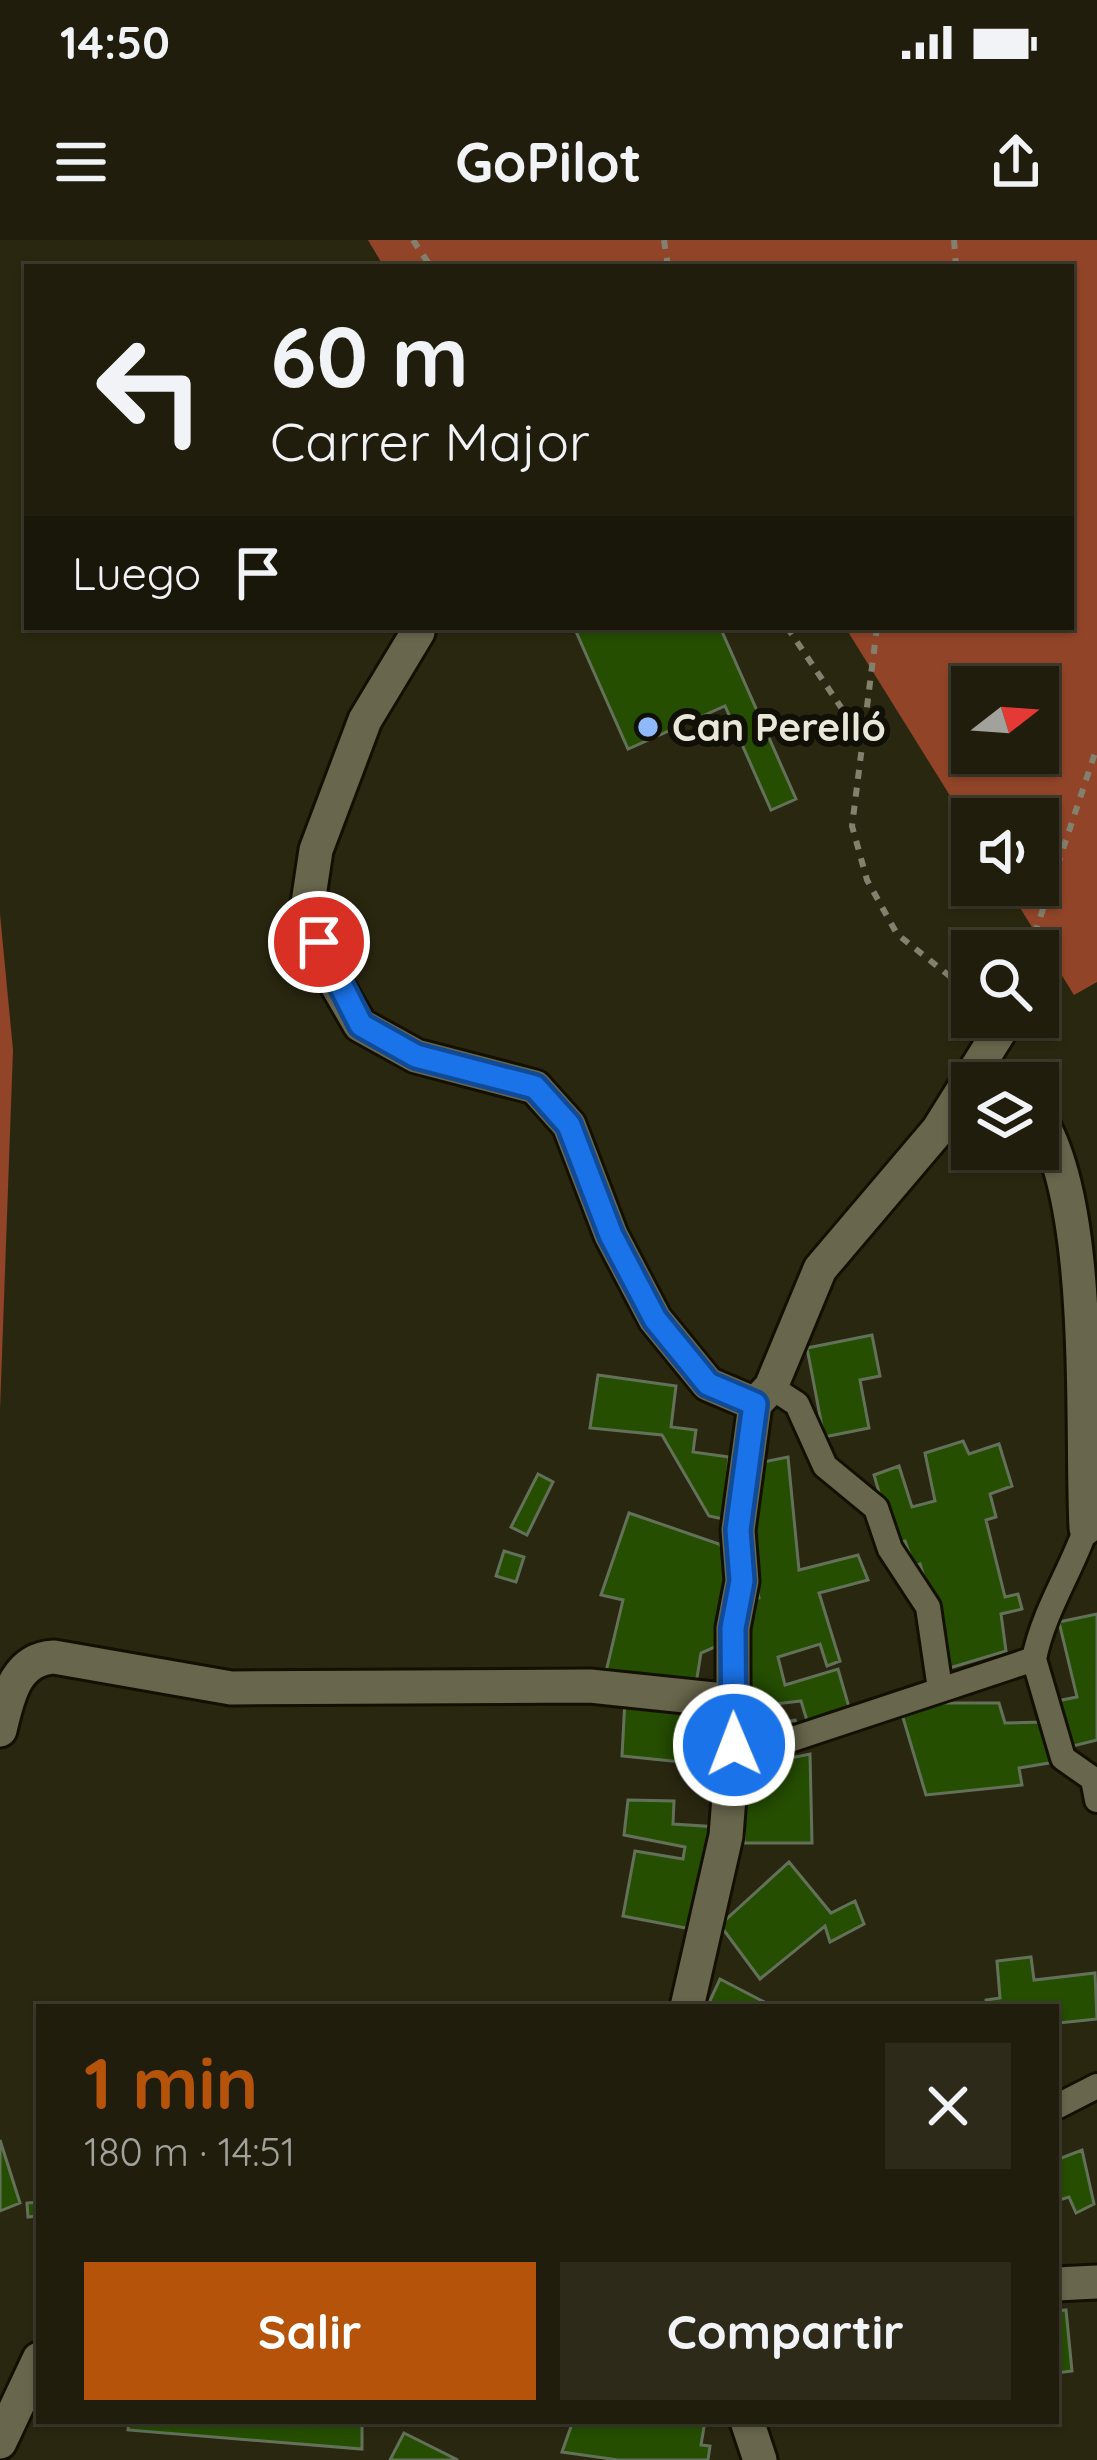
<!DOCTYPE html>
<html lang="es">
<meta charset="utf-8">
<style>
:root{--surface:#201d0c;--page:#2d2a1a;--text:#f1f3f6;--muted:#a2a29d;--line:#3d3b2d;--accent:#b45309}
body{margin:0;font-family:Quicksand,sans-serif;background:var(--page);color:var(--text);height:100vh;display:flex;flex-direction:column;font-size:45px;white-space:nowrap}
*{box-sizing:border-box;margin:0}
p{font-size:39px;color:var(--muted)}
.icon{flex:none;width:66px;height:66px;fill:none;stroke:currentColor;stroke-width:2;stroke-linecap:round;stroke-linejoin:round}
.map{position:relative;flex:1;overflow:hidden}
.sheet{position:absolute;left:36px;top:1764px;width:1023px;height:420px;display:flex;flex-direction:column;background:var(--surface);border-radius:0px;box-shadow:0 3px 9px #0004,0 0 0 3px var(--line)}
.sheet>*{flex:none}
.banner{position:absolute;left:24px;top:24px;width:1050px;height:366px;border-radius:0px;box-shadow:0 3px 9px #0004,0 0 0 3px var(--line);background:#201d0c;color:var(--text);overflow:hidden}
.needle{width:78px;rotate:73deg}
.buttons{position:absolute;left:951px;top:426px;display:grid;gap:24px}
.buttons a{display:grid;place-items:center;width:108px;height:108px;border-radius:0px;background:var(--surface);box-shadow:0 3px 9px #0004,0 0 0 3px var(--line);font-size:60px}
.pin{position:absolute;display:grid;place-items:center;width:102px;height:102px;color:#fff;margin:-51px;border:6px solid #fff;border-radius:50%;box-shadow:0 3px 12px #0007}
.me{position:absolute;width:132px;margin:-66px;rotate:359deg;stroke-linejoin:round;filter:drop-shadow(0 0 9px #0008)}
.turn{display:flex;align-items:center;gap:42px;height:252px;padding:0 48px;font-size:54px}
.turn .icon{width:156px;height:156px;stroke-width:2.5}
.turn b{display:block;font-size:84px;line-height:102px}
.then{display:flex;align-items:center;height:114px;padding:0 48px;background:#0003;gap:24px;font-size:45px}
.round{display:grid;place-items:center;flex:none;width:126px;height:126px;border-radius:0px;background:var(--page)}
.headline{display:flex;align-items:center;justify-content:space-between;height:204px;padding:0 48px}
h1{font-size:72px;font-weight:800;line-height:90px;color:var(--accent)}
.button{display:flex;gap:24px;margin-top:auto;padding:24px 48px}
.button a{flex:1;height:138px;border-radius:0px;background:var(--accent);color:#fff;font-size:48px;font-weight:800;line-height:138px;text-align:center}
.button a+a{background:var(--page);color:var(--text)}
.status{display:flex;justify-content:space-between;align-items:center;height:84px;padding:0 60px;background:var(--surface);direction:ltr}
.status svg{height:33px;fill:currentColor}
header{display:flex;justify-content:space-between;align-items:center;height:156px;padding:0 48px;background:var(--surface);font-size:54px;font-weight:800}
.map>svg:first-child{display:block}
</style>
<div class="status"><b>14:50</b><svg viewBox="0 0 49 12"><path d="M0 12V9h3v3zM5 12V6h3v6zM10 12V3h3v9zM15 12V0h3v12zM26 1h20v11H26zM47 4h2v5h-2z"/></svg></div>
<header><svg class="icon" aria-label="menu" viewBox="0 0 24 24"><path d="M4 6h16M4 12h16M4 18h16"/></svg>GoPilot<svg class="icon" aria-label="share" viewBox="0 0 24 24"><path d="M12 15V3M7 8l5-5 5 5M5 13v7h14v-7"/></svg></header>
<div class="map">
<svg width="1097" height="2220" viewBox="0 0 1097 2220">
<rect width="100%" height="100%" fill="#2a2710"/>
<path fill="#914428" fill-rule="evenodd" d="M 368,0 L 1097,0 L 1097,742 L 1074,755 L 1006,645 L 1038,645 L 1038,579 L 972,579 L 972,591 L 845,387 L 1071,387 L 1071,27 L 384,27 ZM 972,447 L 1038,447 L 1038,513 L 972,513 Z
M 0,674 L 13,810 L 0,1170 Z"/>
<path fill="#254e00" stroke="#63715b" stroke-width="3" d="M 574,387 L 720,387 L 796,559 L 771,570 L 725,466 L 628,509 Z
M 872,1095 L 880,1136 L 860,1140 L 869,1188 L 824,1197 L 807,1108 Z
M 598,1135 L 676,1146 L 671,1187 L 696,1190 L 693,1212 L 729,1217 L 723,1279 L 709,1276 L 662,1195 L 590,1188 Z
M 963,1201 L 969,1214 L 999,1204 L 1012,1246 L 990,1254 L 996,1277 L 986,1280 L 1005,1357 L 1018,1354 L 1022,1369 L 1001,1374 L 1006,1411 L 943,1430 L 938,1382 L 920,1324 L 914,1326 L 905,1301 L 894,1304 L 874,1235 L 899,1226 L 912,1267 L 935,1261 L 925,1213 Z
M 788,1217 L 799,1330 L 858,1315 L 868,1340 L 819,1353 L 840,1421 L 827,1426 L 820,1404 L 778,1417 L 785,1445 L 838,1429 L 851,1474 L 809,1487 L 801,1461 L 741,1468 L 743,1363 L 759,1358 L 751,1317 L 758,1223 Z
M 538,1234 L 553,1242 L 527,1295 L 511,1287 Z
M 629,1273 L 719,1304 L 725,1311 L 729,1329 L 715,1407 L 701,1413 L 695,1450 L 605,1436 L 623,1360 L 601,1355 Z
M 504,1311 L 524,1317 L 516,1342 L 496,1336 Z
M 1097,1374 L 1097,1500 L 1073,1506 L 1057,1461 L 1077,1457 L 1059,1382 Z
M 625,1459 L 709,1471 L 702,1524 L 622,1516 Z
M 942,1463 L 999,1463 L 1005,1483 L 1043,1482 L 1055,1522 L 1019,1528 L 1022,1545 L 926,1555 L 901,1471 Z
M 795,1480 L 798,1490 L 749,1502 L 746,1490 Z
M 810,1514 L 812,1603 L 744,1603 L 746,1527 Z
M 628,1560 L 674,1561 L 673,1584 L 718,1587 L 696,1690 L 623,1676 L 635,1611 L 683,1619 L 685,1607 L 624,1595 Z
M 789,1622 L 831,1673 L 855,1661 L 864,1684 L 830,1702 L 825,1686 L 760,1739 L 720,1685 Z
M 1031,1717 L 1034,1740 L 1095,1733 L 1097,1779 L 1058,1783 L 1056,1798 L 1056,1767 L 986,1767 L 986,1760 L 1000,1758 L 997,1721 Z
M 720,1739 L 774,1767 L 707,1767 Z
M 0,1900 L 20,1963 L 0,1971 Z
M 1082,1910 L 1094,1964 L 1076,1973 L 1069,1957 L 1056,1961 L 1056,1920 Z
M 39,1962 L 39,1976 L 28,1977 L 27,1963 Z
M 1066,2070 L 1072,2131 L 1056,2133 L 1056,2071 Z
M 129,2181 L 362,2181 L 362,2209 L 128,2190 Z
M 573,2181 L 705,2181 L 701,2205 L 710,2206 L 708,2220 L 618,2220 L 562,2212 Z
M 404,2193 L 458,2220 L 390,2220 Z"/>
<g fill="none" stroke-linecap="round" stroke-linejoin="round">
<defs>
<path id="pedestrian" d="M 771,1147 L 797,1164 L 825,1226 L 876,1268 L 890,1309 L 928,1367 L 940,1449
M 1034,1419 L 1063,1518 L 1093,1539 L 1097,1560
M 732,1519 L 1034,1419 C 1043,1373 1070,1333 1086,1288
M 1056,1867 L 1097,1846"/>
<path id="minor" d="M 418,392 L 365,480 L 316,610 L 307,670 L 330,733 L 360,785 L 416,816 L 535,847 L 569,885 L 611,995 L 655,1079 L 708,1144 L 755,1164
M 1038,877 C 1094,963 1081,1181 1086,1288
M 0,1490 C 8,1457 15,1419 54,1417 L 231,1448 L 590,1446 L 733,1461
M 687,1767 L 726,1596 L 733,1505 L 733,1388 L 742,1341 L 738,1290 L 755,1164 L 771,1147 L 820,1029 L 938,890 L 1006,781
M 1056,2044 L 1097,2042
M 747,2181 L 760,2220
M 0,2202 L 39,2119"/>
</defs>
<use href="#pedestrian" stroke="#131000" stroke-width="30"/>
<use href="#minor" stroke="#131000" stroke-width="39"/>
<path stroke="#83816e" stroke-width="6" stroke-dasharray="9 9" stroke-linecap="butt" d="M 413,0 L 431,27
M 664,0 L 668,27
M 954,0 L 956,27
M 787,387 L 861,497
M 877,387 L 852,586 L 867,640 L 897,694 L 972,754
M 1029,711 L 1097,507"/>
<use href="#pedestrian" stroke="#68664c" stroke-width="24"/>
<use href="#minor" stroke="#68664c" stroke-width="33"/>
</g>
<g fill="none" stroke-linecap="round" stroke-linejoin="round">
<defs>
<path id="route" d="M 319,702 L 361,785 L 416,816 L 535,847 L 569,885 L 611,995 L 655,1079 L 708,1144 L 755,1164 L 738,1290 L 742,1341 L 733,1388 L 734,1505"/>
</defs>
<use href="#route" stroke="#114b97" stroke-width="30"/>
<use href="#route" stroke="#1a73e8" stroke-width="21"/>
</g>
<circle fill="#90b8fd" stroke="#111006" stroke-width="4.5" cx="648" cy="487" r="12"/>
<g text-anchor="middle" stroke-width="12" stroke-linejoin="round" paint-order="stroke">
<g font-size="39" font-weight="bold" fill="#e8e7d9" stroke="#111006" text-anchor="start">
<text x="672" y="501">Can Perelló</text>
</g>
</g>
</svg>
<div class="buttons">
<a><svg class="needle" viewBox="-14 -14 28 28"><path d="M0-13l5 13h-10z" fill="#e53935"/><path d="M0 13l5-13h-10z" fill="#a2a29d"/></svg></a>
<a><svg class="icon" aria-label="sound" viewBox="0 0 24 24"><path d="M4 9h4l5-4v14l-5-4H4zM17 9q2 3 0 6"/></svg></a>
<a><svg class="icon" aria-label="search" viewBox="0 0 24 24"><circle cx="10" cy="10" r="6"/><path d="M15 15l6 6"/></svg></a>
<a><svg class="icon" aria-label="layers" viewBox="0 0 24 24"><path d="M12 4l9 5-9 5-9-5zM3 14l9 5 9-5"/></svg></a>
</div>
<div class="pin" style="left:319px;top:702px;background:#d93025"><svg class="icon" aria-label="arrive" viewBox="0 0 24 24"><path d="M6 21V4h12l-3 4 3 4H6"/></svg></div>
<svg class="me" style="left:734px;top:1505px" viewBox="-20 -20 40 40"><circle r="17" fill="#1a73e8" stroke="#fff" stroke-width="3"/><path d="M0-11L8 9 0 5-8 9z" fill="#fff"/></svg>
<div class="banner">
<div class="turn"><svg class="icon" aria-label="left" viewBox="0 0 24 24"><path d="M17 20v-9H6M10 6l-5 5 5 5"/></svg><div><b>60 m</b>Carrer Major</div></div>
<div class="then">Luego<svg class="icon" aria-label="arrive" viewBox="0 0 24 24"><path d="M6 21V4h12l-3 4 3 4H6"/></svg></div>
</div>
<section class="sheet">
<div class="headline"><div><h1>1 min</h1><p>180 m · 14:51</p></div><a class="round"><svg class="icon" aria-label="close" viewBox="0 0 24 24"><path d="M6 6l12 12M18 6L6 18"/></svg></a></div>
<div class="button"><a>Salir</a><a>Compartir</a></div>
</section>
</div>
